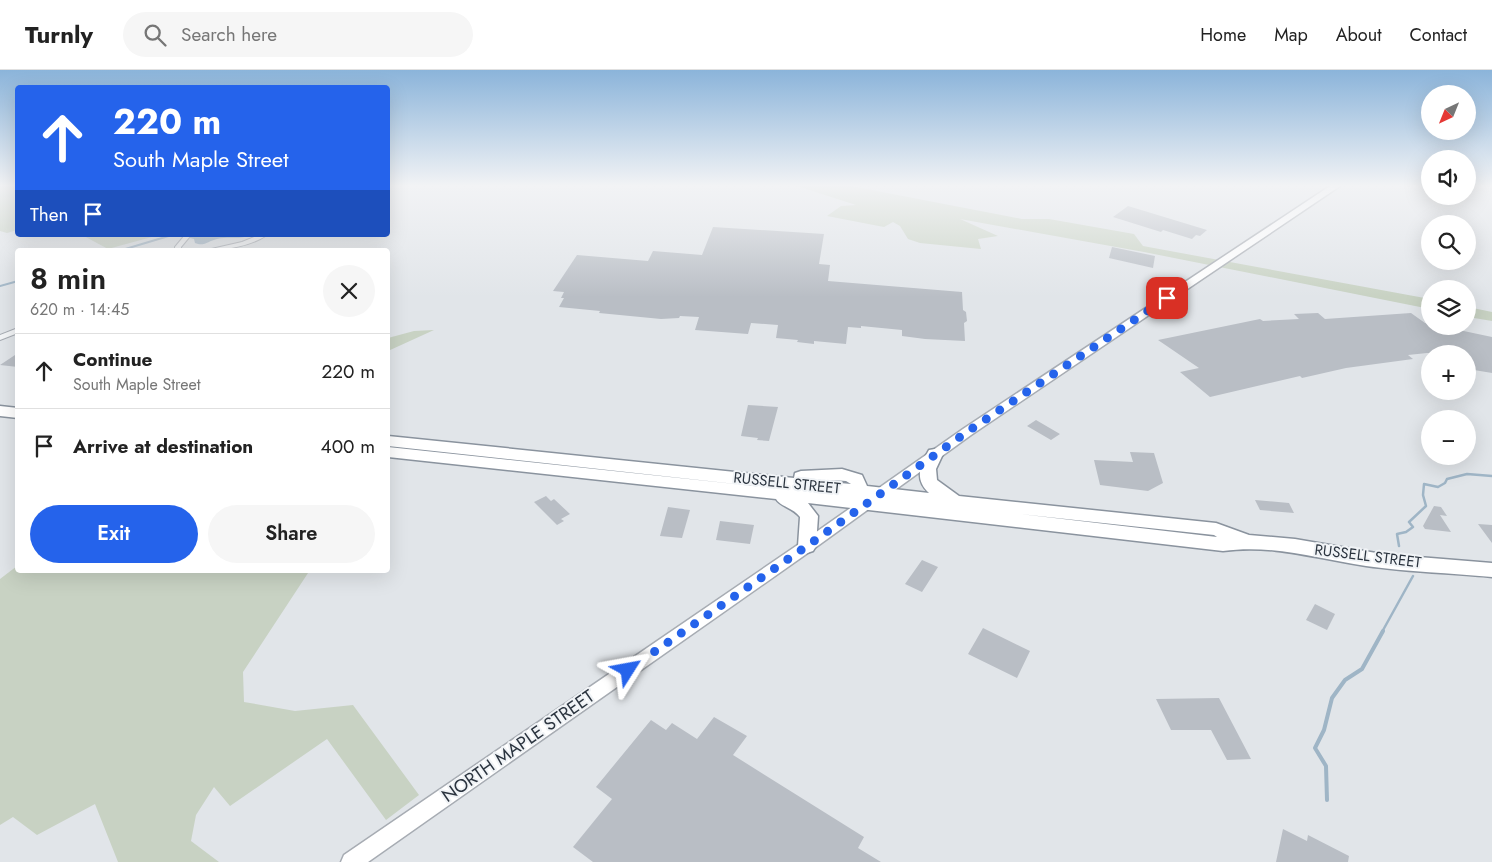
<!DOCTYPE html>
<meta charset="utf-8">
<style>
:root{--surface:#fff;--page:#f6f6f6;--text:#222;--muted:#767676;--line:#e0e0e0;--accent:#2563eb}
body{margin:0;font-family:Jost,sans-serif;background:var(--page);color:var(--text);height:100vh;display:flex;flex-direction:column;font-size:19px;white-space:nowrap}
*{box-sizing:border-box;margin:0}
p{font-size:16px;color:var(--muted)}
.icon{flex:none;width:28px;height:28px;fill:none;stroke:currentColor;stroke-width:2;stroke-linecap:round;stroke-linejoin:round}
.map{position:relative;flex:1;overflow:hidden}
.panel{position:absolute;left:15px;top:178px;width:375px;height:325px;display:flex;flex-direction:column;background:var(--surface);border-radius:5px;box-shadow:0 5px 20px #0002}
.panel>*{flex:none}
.guide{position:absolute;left:15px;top:15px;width:375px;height:152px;border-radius:5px;box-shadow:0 5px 20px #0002;background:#2563eb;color:#fff;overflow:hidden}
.needle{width:32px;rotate:223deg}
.tools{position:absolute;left:1421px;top:15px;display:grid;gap:10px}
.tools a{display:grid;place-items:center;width:55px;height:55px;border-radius:50%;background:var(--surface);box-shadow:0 5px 20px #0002;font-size:25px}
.pin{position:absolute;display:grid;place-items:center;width:42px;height:42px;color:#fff;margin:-21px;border-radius:10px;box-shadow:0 2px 8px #0006}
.me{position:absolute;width:55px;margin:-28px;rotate:56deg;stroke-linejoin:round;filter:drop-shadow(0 0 4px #0008)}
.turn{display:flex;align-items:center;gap:18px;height:105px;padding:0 15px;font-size:22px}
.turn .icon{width:65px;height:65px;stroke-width:2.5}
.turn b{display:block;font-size:35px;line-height:42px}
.then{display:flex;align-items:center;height:48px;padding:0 15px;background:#0003;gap:10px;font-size:19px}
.round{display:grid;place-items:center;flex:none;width:52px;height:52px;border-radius:26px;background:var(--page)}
.summary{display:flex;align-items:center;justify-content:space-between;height:85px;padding:0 15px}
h1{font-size:30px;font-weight:600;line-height:38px}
.button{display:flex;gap:10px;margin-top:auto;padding:10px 15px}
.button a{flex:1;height:58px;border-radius:30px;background:var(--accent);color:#fff;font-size:20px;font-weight:600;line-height:58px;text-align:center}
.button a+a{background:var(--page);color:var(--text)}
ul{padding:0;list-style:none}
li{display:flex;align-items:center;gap:15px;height:75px;padding:0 15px;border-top:1px solid var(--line)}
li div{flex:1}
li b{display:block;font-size:19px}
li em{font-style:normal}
header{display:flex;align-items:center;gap:30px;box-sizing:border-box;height:70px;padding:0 25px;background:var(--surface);border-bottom:1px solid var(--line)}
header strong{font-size:24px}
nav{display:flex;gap:28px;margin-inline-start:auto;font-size:18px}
.search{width:350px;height:45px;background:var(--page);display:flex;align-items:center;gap:12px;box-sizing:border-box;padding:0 18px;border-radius:28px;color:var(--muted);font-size:19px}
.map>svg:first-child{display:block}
</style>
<header>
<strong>Turnly</strong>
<div class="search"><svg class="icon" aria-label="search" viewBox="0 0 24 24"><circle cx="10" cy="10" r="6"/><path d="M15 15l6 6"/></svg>Search here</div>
<nav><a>Home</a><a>Map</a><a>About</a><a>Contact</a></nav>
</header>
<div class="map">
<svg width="1492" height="792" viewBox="0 0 1492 792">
<rect width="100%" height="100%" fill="#e1e5e9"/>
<path fill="#c8d2c3" d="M 0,116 L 17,116 L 17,160 L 7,163 L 0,161 Z
M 797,116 L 851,116 L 1022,149 L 1049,149 L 1134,164 L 1143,176 L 1430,229 L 1430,239 L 1144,182 L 960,149 L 998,166 L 978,169 L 981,179 L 920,173 L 908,169 L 900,156 L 893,152 L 884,157 L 827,146 L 841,136 L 856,135 Z
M 82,165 L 159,165 L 108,179 Z
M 1468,237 L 1492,242 L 1492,251 L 1468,247 Z
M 434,260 L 388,281 L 388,268 L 414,261 Z
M 17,496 L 18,500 L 310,500 L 243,602 L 244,632 L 295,641 L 353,635 L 419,725 L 386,750 L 327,669 L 230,736 L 214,717 L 196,745 L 191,771 L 219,792 L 118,792 L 95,734 L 37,765 L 13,747 L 0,755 L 0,509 Z"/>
<path fill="#9fb5c6" d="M 179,165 L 252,165 C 240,170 229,166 217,169 C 208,171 204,177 195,173 L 194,169 Z"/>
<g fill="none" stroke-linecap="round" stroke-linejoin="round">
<path stroke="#9fb5c6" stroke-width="2" d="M 122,180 L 172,165
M 0,216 L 18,211"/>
<path stroke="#9fb5c6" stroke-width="2.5" d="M 1399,476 L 1397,464 L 1406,462 L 1413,457 L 1409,452 L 1426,436 L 1423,425 L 1424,414 L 1438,417 L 1445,413 L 1447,409 L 1467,404 L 1492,406
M 1382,562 L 1413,506"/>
<path stroke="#9fb5c6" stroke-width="4" d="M 1327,730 L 1326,696 L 1315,678 L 1324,660 L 1332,628 L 1345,610 L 1362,599 L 1383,561"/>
</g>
<path fill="#b9bec5" d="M 1128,136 L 1207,160 L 1200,166 L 1196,165 L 1192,169 L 1163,160 L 1161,162 L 1113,147 Z
M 713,157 L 824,164 L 819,194 L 830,195 L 828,211 L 962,222 L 963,240 L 966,242 L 967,251 L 964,253 L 965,271 L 925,269 L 902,266 L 902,260 L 861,256 L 861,258 L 848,257 L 846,274 L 814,271 L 814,274 L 797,272 L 798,270 L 776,268 L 778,255 L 751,253 L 748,264 L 695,260 L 699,247 L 680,246 L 679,248 L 661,249 L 599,243 L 600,241 L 559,237 L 564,228 L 561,228 L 564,222 L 553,221 L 577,185 L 648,191 L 653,181 L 702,185 Z
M 1112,177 L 1155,186 L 1153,198 L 1109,188 Z
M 1318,243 L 1325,249 L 1411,243 L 1425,253 L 1430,254 L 1430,256 L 1440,256 L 1492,267 L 1492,303 L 1468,299 L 1468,284 L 1427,283 L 1408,285 L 1413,289 L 1346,298 L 1302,308 L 1300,306 L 1210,327 L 1180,302 L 1199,298 L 1158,270 L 1260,249 L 1263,251 L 1299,249 L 1294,244 Z
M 18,283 L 18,297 L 0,295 Z
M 748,335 L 778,337 L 769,371 L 757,370 L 758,368 L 741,366 Z
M 1036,350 L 1060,364 L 1051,370 L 1027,356 Z
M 1130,382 L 1154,383 L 1163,413 L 1148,421 L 1100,415 L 1094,390 L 1133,392 Z
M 546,426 L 551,431 L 554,429 L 570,444 L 561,449 L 564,451 L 557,455 L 534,432 Z
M 1255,430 L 1289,433 L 1294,443 L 1260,440 Z
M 1434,436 L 1441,437 L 1447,446 L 1440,445 L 1451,462 L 1425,459 L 1423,456 Z
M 668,437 L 690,440 L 682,468 L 660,466 Z
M 720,451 L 754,455 L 750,474 L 716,470 Z
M 1478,454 L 1492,455 L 1492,473 Z
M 922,490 L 938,497 L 922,522 L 905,514 Z
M 1315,534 L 1335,544 L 1327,560 L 1306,550 Z
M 983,558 L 1030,581 L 1017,608 L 968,584 Z
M 1219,628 L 1251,689 L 1227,690 L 1211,660 L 1171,660 L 1156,629 Z
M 714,647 L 747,666 L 733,685 L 864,767 L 858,778 L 881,792 L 593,792 L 573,777 L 612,729 L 596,717 L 651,650 L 666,660 L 672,653 L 697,669 Z
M 1283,759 L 1307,771 L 1308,765 L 1349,786 L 1348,792 L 1276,792 Z"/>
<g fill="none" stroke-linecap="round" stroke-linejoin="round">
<defs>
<path id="street" d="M 185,165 L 191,165 L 181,177 L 181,180 L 175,180 L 175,177 Z
M 259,165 L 267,165 C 251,176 226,180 207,180 L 242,172 Z
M 18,258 L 18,263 L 0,270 L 0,265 Z"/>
<path id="secondary" d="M 1330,116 L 1340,116 L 971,365 L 812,480 L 368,792 L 341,792 L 344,785 L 802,472 L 963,359 Z"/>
<path id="highway" d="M 0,336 L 18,338 L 18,348 L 0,346 Z
M 388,366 L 794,408 L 795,403 L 801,401 L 842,399 L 862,405 L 867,416 L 929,423 C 914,409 920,395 929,380 L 935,379 L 941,380 L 943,384 L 936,399 L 937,410 L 959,426 L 1216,453 L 1249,465 L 1295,469 L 1382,484 L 1492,493 L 1492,507 C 1450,503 1408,502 1366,496 C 1318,489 1273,474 1223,481 L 808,433 L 818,446 L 816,476 L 813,481 L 807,483 L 801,481 L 798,476 L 800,447 C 792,437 781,437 776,429 L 388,387 L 388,377 L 754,416 L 388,376 ZM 833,410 L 846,411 L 851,414 L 817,411 ZM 1020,444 L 1214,465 L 1217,467 Z"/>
</defs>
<use href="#street" stroke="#a7acb3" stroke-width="2"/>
<use href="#secondary" stroke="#a7acb3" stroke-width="3"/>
<use href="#highway" stroke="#8a939e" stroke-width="3"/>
<use href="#street" fill="#f3f5f7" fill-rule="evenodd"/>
<use href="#secondary" fill="#fff" fill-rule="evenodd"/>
<use href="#highway" fill="#fff" fill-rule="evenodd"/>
</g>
<linearGradient id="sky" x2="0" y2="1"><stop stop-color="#8bb4da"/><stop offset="0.51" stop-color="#f2f3f5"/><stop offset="1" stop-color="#f2f3f5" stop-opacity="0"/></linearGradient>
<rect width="1492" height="227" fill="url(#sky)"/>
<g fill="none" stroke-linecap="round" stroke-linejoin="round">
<path stroke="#2563eb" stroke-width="9" stroke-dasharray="0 16.2" d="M 628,600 L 807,476 L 967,362 L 1167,228"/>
</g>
<g text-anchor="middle" stroke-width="4" stroke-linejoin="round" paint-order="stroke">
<g font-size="15" fill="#2b343f" stroke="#f0f3f6">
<text transform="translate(787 413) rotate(6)" y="5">RUSSELL STREET</text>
<text transform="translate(1368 486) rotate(7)" y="5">RUSSELL STREET</text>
</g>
<g font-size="18" fill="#2b343f" stroke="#f0f3f6">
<text transform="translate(518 676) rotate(-35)" y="6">NORTH MAPLE STREET</text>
</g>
</g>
</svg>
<div class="tools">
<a><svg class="needle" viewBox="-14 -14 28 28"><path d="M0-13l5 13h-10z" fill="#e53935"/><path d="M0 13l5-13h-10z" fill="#767676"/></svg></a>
<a><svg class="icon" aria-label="sound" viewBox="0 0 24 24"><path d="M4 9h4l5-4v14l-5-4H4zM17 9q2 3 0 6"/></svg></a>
<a><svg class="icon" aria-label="search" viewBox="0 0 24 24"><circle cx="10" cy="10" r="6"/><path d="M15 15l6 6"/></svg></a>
<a><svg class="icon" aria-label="layers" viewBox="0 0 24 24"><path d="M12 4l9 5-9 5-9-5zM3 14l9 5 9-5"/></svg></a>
<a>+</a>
<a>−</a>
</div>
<div class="pin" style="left:1167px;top:228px;background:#d93025"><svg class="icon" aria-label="arrive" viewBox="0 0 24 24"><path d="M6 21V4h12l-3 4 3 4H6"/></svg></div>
<svg class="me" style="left:628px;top:600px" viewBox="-20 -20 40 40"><path d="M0-17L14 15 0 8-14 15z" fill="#2563eb" stroke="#fff" stroke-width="4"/></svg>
<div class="guide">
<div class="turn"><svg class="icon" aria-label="ahead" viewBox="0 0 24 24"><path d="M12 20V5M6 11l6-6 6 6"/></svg><div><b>220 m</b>South Maple Street</div></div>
<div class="then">Then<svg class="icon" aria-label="arrive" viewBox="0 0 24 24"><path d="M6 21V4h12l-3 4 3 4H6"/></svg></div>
</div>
<section class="panel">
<div class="summary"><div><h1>8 min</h1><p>620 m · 14:45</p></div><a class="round"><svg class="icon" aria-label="close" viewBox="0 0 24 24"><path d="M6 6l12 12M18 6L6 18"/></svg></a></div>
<ul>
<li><svg class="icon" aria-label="ahead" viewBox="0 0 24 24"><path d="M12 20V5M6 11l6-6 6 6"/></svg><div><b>Continue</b><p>South Maple Street</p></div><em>220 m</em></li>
<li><svg class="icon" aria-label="arrive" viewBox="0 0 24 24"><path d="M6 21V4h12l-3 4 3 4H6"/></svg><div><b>Arrive at destination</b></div><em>400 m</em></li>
</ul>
<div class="button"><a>Exit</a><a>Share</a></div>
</section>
</div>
